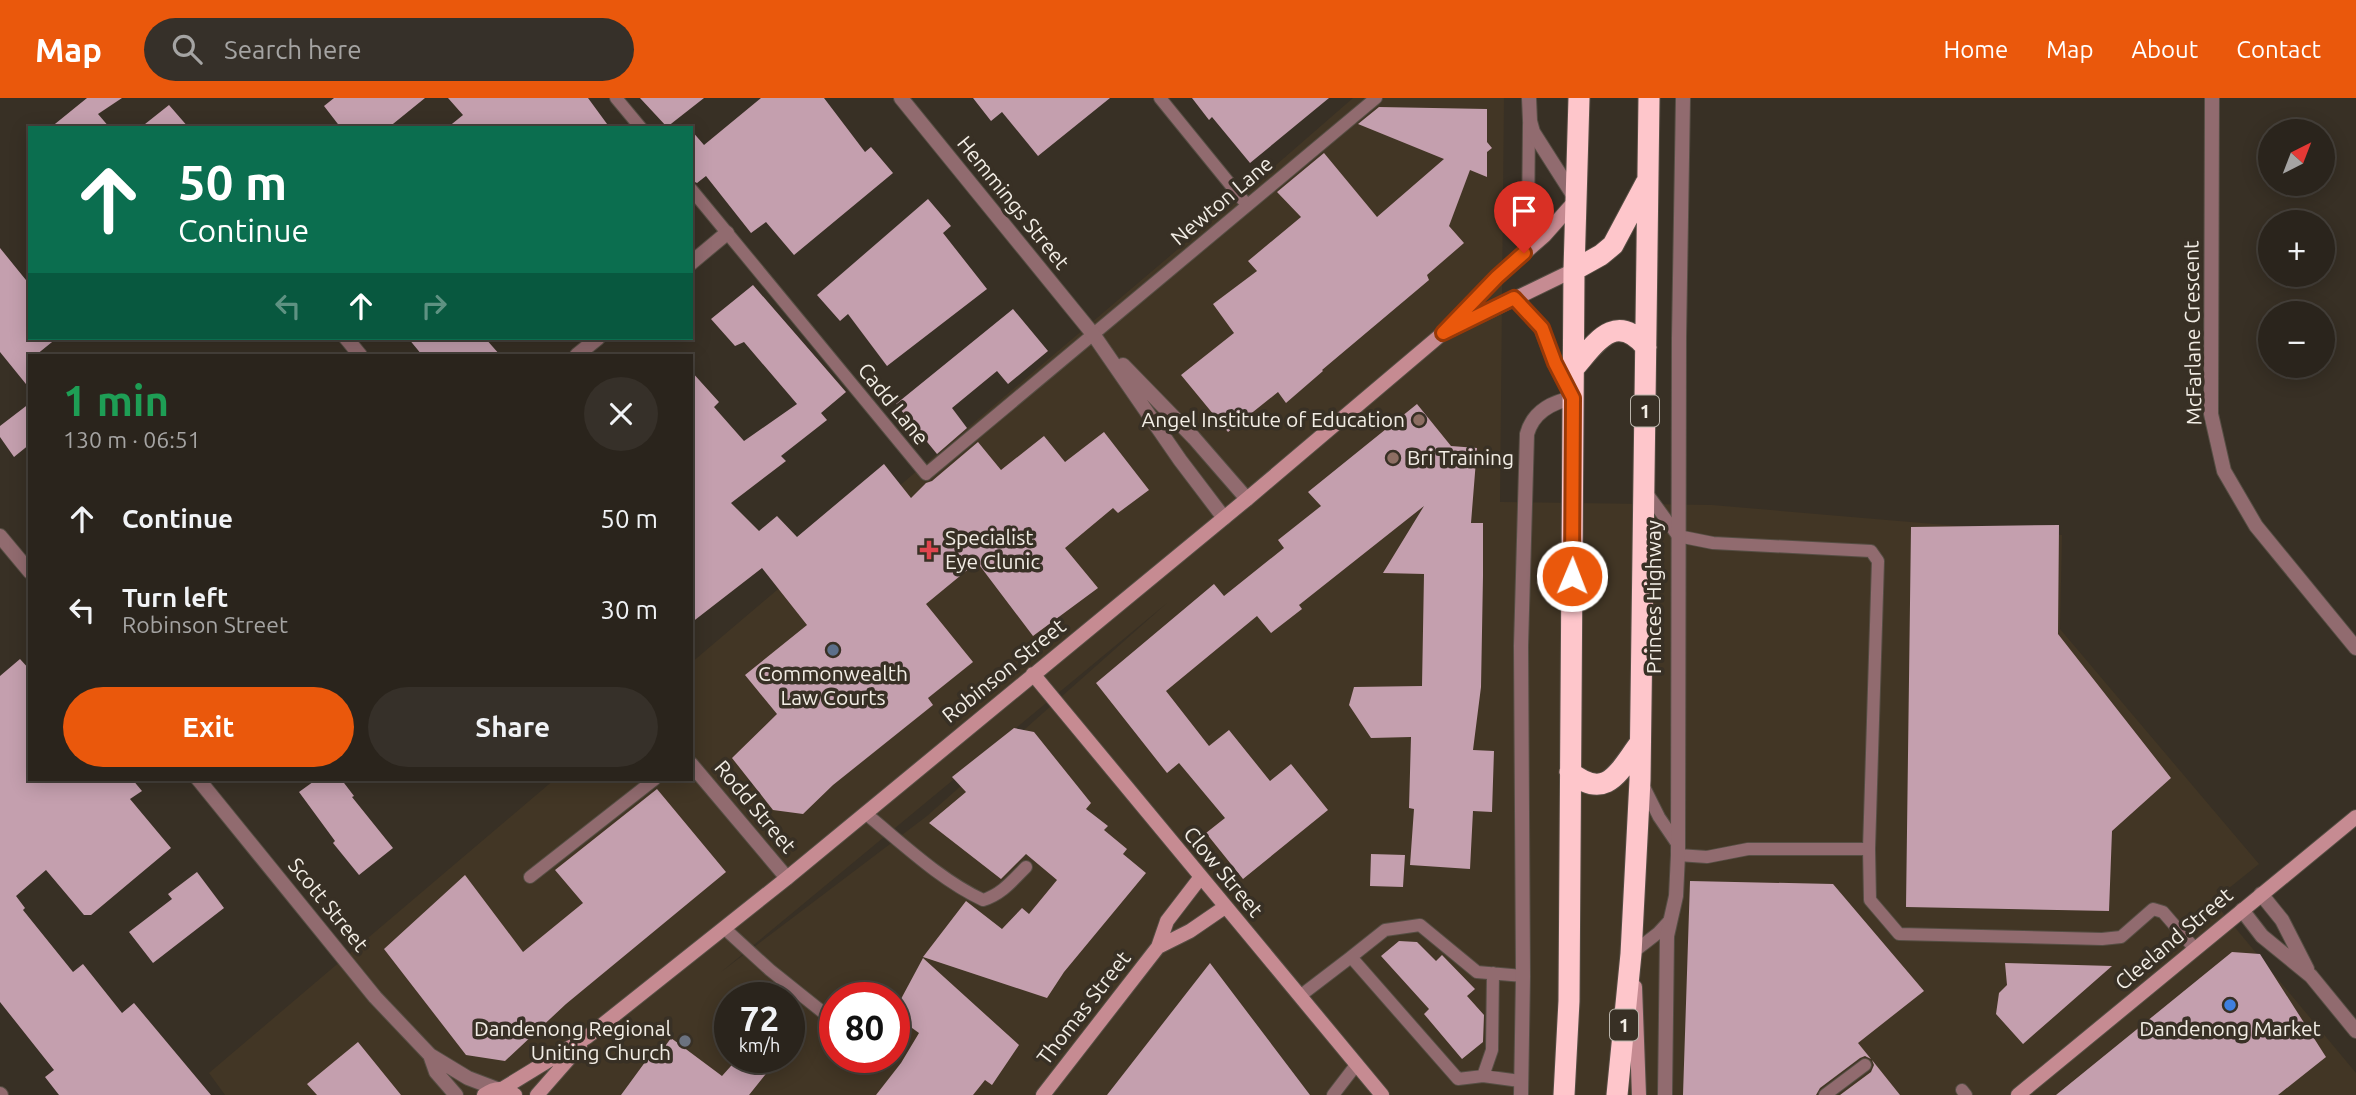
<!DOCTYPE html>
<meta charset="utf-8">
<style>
:root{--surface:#2a241c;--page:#363029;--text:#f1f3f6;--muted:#a5a4a3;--line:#46413b;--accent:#ea580c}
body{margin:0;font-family:Ubuntu,sans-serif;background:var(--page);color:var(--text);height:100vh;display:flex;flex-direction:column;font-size:26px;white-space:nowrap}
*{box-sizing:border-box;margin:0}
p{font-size:23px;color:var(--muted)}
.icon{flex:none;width:38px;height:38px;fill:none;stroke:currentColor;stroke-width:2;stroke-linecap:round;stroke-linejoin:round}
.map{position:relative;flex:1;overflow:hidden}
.panel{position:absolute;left:28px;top:256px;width:665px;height:427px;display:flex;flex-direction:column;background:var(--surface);border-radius:0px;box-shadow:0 4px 18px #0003,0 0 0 2px var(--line)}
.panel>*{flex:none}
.hud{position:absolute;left:28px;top:28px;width:665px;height:214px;border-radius:0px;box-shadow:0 4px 18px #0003,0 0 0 2px var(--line);background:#0b6e4f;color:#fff;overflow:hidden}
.needle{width:46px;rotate:42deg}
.buttons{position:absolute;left:2258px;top:21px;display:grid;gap:14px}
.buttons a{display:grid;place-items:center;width:77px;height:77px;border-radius:50%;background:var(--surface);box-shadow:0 4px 18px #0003,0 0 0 2px var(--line);font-size:35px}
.speed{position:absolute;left:714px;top:884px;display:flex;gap:14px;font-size:35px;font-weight:700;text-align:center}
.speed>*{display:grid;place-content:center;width:91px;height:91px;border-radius:50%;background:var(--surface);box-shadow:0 4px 18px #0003,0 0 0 2px var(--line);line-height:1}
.speed small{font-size:18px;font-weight:400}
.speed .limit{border:10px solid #d22;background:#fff;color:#111}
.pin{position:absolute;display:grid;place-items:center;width:60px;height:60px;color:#fff;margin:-72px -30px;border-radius:50% 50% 50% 0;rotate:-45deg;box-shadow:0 0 7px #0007}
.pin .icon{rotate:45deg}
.me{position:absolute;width:77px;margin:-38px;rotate:1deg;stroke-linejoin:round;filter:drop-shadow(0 0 5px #0008)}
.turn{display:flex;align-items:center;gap:24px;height:147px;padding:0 35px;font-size:32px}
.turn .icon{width:91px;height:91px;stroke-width:2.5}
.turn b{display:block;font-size:49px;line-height:60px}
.lanes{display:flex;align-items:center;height:66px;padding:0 35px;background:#0003;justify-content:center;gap:35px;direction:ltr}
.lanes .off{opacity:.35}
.round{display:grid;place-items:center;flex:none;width:74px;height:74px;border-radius:37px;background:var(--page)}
.head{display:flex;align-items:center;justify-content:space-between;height:119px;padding:0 35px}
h1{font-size:42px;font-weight:600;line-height:52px;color:#1e9e55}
.primary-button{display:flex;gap:14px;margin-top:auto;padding:14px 35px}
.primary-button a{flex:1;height:80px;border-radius:42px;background:var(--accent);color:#fff;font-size:28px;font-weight:600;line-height:80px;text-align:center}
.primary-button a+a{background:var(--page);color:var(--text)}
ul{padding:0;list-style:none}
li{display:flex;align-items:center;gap:21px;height:91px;padding:0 35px}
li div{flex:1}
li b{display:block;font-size:26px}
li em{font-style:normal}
header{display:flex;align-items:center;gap:42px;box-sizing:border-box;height:98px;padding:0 35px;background:var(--accent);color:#fff}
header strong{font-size:33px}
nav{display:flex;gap:38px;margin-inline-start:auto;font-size:24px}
.search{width:490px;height:63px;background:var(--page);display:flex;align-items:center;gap:18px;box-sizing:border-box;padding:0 24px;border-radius:38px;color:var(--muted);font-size:26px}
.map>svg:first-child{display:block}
</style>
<header>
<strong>Map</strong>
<div class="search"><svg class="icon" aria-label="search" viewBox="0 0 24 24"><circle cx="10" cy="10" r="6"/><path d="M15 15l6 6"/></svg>Search here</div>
<nav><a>Home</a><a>Map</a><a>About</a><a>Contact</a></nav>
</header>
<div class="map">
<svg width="2356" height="997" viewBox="0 0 2356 997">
<rect width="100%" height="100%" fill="#383025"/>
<path fill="#423625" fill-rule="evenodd" d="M 1353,0 L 1504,0 L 1500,404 L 1712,407 L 2062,437 L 2060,531 L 2259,766 L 2213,803 L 2356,975 L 2356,997 L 225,997 L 209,975 L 555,681 L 691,681 L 691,565 L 1244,95 ZM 1167,505 L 927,718 L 721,874 ZM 730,900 L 789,900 L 789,959 L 730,959 ZM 835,900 L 894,900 L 894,959 L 835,959 Z"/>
<path fill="#c49fae" d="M 87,0 L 122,0 L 98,16 L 110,30 L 50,30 Z
M 334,0 L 425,0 L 388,30 L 341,30 L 324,8 Z
M 448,0 L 588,0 L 610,30 L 447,30 L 463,17 Z
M 640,0 L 704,0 L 667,29 Z
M 761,0 L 824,0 L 865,54 L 871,49 L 893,75 L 794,157 L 766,124 L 751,135 L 706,78 L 697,85 L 691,82 L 691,32 L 704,47 Z
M 973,0 L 1110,0 L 1038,58 L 1002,14 L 991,23 Z
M 1192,0 L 1329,0 L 1250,65 L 1212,19 L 1209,22 Z
M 169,7 L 189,30 L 140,30 Z
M 1379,9 L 1487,11 L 1487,44 L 1492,50 L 1487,54 L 1487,79 L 1470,72 L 1449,128 L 1464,145 L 1427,177 L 1429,182 L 1322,272 L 1323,273 L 1286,305 L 1278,294 L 1228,334 L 1181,277 L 1234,235 L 1213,206 L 1257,173 L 1248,163 L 1301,119 L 1277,94 L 1324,55 L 1377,119 L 1444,61 L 1358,26 Z
M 928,101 L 951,128 L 943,135 L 987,191 L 887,268 L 848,216 L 840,223 L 817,197 Z
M 0,150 L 30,187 L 30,240 L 57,240 L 36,257 L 30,257 L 30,291 L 0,254 Z
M 753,187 L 846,294 L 821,315 L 827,322 L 781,358 L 786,363 L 731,405 L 759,433 L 777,418 L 797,439 L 884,366 L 911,400 L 926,385 L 932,383 L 978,344 L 1001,372 L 1044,338 L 1065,364 L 1104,334 L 1149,392 L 1118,415 L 1113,410 L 1065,450 L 1098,490 L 1033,538 L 977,464 L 926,506 L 973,564 L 928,600 L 933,607 L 833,687 L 803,716 L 773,712 L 732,660 L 777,616 L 745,577 L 807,527 L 762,470 L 691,525 L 691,273 L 719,304 L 714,309 L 744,343 L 797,306 L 744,244 L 735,248 L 711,221 Z
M 1013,211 L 1048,253 L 1008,286 L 997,273 L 952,310 L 967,330 L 937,356 L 896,306 Z
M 408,240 L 485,240 L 500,257 L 422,257 Z
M 30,305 L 30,346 L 14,359 L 0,339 L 0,328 Z
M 1417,306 L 1451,348 L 1477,350 L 1471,425 L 1483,425 L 1483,478 L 1481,589 L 1473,652 L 1494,653 L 1492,714 L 1473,713 L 1470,771 L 1410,767 L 1414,711 L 1409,710 L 1411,639 L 1371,640 L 1349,607 L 1354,589 L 1422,588 L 1424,476 L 1383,475 L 1424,408 L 1299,507 L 1302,511 L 1271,535 L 1257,518 L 1166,593 L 1209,648 L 1229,632 L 1270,683 L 1291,666 L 1328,712 L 1243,781 L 1206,735 L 1225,720 L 1179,665 L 1167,675 L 1096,585 L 1214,486 L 1224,498 L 1284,450 L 1278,442 L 1321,408 L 1308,394 Z
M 2059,427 L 2058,536 L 2171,680 L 2112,733 L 2109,813 L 1906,809 L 1911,429 Z
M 20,561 L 30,572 L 30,681 L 132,681 L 142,693 L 130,701 L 171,750 L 91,817 L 84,817 L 46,772 L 16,798 L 25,810 L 23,812 L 73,874 L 83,866 L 122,915 L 134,905 L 211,997 L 59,997 L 45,979 L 54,972 L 0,904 L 0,578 Z
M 1014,630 L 1034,634 L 1091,705 L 1086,711 L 1108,728 L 1104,732 L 1127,751 L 1123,756 L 1146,775 L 1064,874 L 1047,900 L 923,859 L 966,803 L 1002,831 L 1022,810 L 1029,816 L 1057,782 L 1026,756 L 1001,781 L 929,725 L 966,694 L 952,679 Z
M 317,681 L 341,681 L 354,698 L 352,699 L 393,750 L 359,777 L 333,745 L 335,743 L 299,694 Z
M 657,691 L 726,774 L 566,906 L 505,963 L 466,957 L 384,851 L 465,777 L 523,854 L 583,805 L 555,772 Z
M 1371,756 L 1405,757 L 1403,789 L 1370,788 Z
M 197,774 L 224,810 L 153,865 L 129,834 L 172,801 L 168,796 Z
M 1690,783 L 1833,786 L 1924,893 L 1858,945 L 1871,961 L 1865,958 L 1860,960 L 1820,990 L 1816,997 L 1683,997 Z
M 1399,843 L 1417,844 L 1436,863 L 1442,857 L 1475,891 L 1467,898 L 1484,917 L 1483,944 L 1462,961 L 1424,916 L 1429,911 L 1381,858 Z
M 2232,854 L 2260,856 L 2326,959 L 2278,997 L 2056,997 Z
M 923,860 L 1019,947 L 992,987 L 985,982 L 973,997 L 876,997 L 901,965 L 919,935 L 894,917 L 894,914 Z
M 1210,865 L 1310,997 L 1107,997 Z
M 2005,865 L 2112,868 L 2023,946 L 1996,916 L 1999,895 L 2007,887 Z
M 671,940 L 722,978 L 739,959 L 753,959 L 769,972 L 749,997 L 621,997 L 651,956 L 656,961 Z
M 358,944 L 401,997 L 317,997 L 307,986 Z
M 1872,962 L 1900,997 L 1840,997 L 1871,974 L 1874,967 Z"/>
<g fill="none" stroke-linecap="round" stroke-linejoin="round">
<defs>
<path id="lane" d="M 616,0 L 641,30
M 1160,0 L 1247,107
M 691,91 L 926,376 L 1376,0
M 1524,154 L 1528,127 L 1529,26
M 1646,394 L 1678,438 L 1713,445 L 1871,453 L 1878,463 L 1869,751 L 1870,802 L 1899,836 L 2102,841 L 2121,839 L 2153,811 L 2163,814 L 2195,851
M 1642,685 L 1659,719 L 1678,747
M 865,715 C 902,745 940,782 983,802 C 1002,796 1012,783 1026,769
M 1678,757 L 1707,759 L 1748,751 L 1869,751
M 530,779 L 655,681
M 724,830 L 770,872 L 835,924
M 1631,856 L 1658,835 L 1670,822
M 1351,859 L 1385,832 L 1420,827 L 1477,874 L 1523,878
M 1300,898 L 1351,859 L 1458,981 L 1483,978 L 1520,983
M 1483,978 L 1492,952 L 1493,875
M 1962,992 L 1966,997
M 1333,997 L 1356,967
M 1825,997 L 1865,967"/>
<path id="street" d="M 901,0 L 1093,236 L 1180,362 L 1224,420
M 1529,0 L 1530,23 L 1533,34 L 1575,100
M 2212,0 L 2211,316 L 2224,373 L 2256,428 L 2356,550
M 691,165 L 727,135
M 346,240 L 360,257
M 577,257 L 598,240
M 1123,267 L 1194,340 L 1247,401
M 0,438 L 30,474
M 691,666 L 787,780
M 198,681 L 375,899 L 430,957 L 468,980 L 497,991
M 2261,796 L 2282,822 L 2307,871
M 2242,812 L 2262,838 L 2311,878 L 2356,933
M 430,957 L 436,974 L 456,997
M 0,996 L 1,997
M 1521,997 L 1523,878 L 1521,548 L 1527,336 C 1533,314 1552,304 1573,300
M 1665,997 L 1667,838 L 1676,798 L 1678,757 L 1679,240 L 1683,0"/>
<path id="secondary" d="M 1514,200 L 1540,227 L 1555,266 L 1571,297
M 1452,231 L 1574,172
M 1033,576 L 1382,997
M 1158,849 L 1190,833 L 1225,809
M 1635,889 L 1639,997
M 502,991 L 587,939 L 787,780 L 1247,401 L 1443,235 L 1497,179 L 1544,138 L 1576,102
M 484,997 C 495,989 505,989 515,997
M 537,997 L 580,948
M 1043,997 L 1158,849 L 1167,823 L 1200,780
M 2018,997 L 2356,719"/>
<path id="highway" d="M 1574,172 L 1601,157 L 1613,147 L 1646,85
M 1574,270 C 1595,246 1615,212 1646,249
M 1570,674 C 1607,704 1619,673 1640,645
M 1564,997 L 1569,903 L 1574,172 L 1579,0
M 1617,997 L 1631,856 L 1640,682 L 1649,0"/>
</defs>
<use href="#lane" stroke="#564e44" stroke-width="14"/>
<use href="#street" stroke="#564e44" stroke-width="16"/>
<use href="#secondary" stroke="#564e44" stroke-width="16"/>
<use href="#highway" stroke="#564e44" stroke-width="23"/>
<use href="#lane" stroke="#916b6f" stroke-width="12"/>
<use href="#street" stroke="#916b6f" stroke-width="14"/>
<use href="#secondary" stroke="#c68b92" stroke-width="14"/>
<use href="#highway" stroke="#fec6cb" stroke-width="21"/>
</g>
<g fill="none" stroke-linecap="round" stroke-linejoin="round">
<defs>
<path id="route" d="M 1524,155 L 1497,179 L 1443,235 L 1514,200 L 1542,230 L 1555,265 L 1573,300 L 1572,478"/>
</defs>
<use href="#route" stroke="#983908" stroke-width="18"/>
<use href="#route" stroke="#ea580c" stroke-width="12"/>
</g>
<g fill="#8d6e63" stroke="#383025" stroke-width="2.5">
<circle cx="1419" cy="322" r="7"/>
<circle cx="1393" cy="360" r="7"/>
</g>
<path fill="#e0444e" stroke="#383025" stroke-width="2.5" d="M925.5 441.5h7v7h7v7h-7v7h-7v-7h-7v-7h7z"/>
<circle fill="#5c6f8a" stroke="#383025" stroke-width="2.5" cx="833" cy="552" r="7"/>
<circle fill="#3f7fe0" stroke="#383025" stroke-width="2.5" cx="2230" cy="907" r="7"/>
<circle fill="#6b7280" stroke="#383025" stroke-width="2.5" cx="685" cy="943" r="7"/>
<g text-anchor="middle" stroke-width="7" stroke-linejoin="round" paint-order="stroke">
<g fill="#383025" stroke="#bab4ab" stroke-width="2">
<rect x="1631" y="297.5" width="28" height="31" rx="5"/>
<rect x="1610" y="911.5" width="28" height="31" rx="5"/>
</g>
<g font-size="19" font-weight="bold" fill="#f2ede5">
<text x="1645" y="320">1</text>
<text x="1624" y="934">1</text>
</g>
<g font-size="21" fill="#f2ede5" stroke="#383025">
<text transform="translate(1222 103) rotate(-40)" y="7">Newton Lane</text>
<text transform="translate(1013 105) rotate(51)" y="7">Hemmings Street</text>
<text transform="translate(2193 235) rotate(-91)" y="7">McFarlane Crescent</text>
<text transform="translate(893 306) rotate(51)" y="7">Cadd Lane</text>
<text transform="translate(1654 499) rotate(-90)" y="7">Princes Highway</text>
<text transform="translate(1004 573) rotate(-39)" y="7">Robinson Street</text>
<text transform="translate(755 709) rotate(50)" y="7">Rodd Street</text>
<text transform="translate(1223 774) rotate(50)" y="7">Clow Street</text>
<text transform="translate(328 807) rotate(51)" y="7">Scott Street</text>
<text transform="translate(2174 841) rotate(-40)" y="7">Cleeland Street</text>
<text transform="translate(1084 910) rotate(-52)" y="7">Thomas Street</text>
</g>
<g font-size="21" fill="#f2ede5" stroke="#383025" text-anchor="end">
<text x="1405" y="329">Angel Institute of Education</text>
<text x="1407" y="367" text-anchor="start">Bri Training</text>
<text x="945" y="447" text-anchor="start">Specialist<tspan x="945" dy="24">Eye Clunic</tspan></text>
<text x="833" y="583" text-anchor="middle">Commonwealth<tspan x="833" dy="24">Law Courts</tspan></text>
<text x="671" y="938">Dandenong Regional<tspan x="671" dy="24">Uniting Church</tspan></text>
<text x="2230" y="938" text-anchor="middle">Dandenong Market</text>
</g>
</g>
</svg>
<div class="buttons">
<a><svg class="needle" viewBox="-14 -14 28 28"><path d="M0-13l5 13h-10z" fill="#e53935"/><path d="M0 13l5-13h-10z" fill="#a5a4a3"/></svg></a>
<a>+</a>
<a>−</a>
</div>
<div class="speed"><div>72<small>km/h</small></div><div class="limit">80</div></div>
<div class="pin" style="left:1524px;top:155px;background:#d93025"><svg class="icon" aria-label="arrive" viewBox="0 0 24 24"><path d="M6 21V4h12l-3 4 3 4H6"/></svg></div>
<svg class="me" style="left:1572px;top:478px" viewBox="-20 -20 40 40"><circle r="17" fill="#ea580c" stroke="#fff" stroke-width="3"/><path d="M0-11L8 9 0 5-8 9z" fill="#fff"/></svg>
<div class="hud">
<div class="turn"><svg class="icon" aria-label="ahead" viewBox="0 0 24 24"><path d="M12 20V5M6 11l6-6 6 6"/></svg><div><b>50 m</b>Continue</div></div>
<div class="lanes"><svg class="icon off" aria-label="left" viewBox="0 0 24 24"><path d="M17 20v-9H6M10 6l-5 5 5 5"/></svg><svg class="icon" aria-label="ahead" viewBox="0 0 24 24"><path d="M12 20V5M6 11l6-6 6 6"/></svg><svg class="icon off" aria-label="right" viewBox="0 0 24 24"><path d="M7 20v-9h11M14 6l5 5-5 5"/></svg></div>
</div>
<section class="panel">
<div class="head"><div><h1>1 min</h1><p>130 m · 06:51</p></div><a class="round"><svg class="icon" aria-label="close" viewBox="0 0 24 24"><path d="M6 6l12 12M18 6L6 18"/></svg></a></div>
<ul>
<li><svg class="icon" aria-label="ahead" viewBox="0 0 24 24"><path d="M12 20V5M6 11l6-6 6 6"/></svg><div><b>Continue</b></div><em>50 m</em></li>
<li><svg class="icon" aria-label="left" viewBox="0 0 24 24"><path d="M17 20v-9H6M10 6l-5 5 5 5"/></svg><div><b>Turn left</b><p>Robinson Street</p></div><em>30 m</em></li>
</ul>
<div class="primary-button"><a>Exit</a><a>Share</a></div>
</section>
</div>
